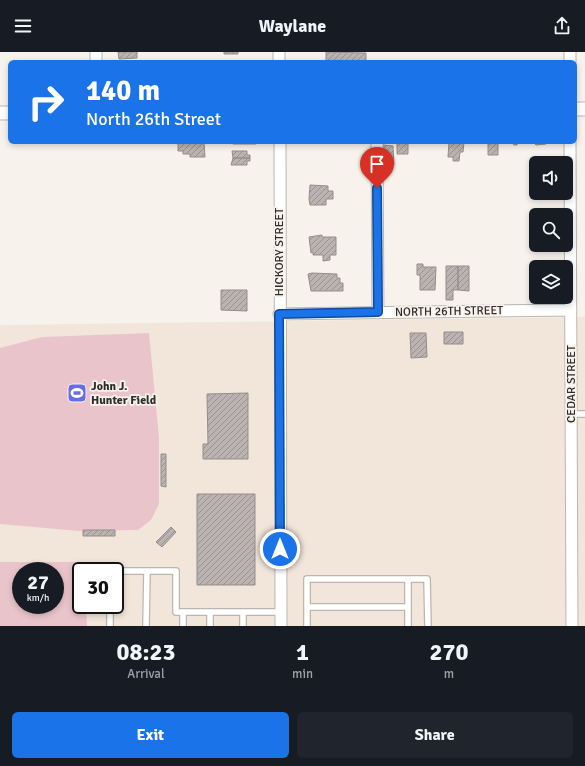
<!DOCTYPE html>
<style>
:root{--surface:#171b24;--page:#20242c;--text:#f1f3f6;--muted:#9ea1a6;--accent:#1a73e8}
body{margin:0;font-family:Signika,sans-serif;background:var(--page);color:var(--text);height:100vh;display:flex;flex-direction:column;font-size:15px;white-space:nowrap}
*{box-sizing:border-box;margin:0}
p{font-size:13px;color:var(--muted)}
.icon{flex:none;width:22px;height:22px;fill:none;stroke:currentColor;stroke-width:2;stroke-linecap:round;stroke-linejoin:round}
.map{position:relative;height:574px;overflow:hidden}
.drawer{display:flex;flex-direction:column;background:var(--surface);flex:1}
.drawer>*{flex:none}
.banner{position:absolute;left:8px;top:8px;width:569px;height:84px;border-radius:6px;box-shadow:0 2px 6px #0003;background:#1a73e8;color:#fff;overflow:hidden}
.tools{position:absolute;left:529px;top:104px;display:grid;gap:8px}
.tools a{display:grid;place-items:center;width:44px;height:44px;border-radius:6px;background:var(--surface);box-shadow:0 2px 6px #0003;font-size:20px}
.speed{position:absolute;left:12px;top:510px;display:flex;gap:8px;font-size:20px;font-weight:700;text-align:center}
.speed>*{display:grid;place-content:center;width:52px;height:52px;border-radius:50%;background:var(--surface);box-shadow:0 2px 6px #0003;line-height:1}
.speed small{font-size:10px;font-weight:400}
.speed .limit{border:2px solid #111;border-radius:6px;background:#fff;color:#111}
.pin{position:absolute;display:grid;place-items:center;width:34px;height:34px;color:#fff;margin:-41px -17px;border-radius:50% 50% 50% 0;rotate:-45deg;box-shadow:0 0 4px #0007}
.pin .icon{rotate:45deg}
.me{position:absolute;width:44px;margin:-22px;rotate:0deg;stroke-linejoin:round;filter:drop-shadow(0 0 3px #0008)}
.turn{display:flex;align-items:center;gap:14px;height:84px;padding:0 12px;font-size:18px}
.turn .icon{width:52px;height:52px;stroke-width:2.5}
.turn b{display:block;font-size:28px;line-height:34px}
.eta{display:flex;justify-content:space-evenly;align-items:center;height:68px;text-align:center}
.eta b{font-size:24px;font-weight:700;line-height:28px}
.primary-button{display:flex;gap:8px;margin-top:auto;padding:8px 12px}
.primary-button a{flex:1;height:46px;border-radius:6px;background:var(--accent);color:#fff;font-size:16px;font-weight:700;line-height:46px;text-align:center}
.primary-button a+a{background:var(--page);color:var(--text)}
header{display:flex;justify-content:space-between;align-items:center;height:52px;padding:0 12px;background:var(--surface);font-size:18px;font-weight:700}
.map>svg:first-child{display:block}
</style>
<header><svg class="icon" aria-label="menu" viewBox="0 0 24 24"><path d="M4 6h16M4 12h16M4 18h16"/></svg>Waylane<svg class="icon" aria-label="share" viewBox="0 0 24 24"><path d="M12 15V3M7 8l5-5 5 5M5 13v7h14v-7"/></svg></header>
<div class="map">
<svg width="585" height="574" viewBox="0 0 585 574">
<defs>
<pattern id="building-hatch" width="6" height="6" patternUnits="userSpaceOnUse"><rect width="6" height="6" fill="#bbb3b1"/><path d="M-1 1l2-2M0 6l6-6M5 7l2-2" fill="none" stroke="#989290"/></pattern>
</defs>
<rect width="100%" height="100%" fill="#f8f2ed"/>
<path fill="#f2e6db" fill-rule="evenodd" d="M 585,265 L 585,574 L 0,574 L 0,273 ZM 21,519 L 55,519 L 55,553 L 21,553 ZM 81,519 L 115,519 L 115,553 L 81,553 Z"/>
<path fill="#e9c5cb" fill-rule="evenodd" d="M 149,281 L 159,386 L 159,452 L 151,468 L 138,478 L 78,479 L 0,472 L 0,296 L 42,285 Z
M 0,510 L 76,510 L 77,523 L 81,522 L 81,553 L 86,553 L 87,574 L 0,574 ZM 21,519 L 55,519 L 55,553 L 21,553 Z"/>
<path fill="url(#building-hatch)" stroke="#948d8b" d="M 118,0 L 137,0 L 137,6 L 119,7 Z
M 224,0 L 238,0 L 238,2 L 224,2 Z
M 326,0 L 366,1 L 366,10 L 326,10 Z
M 178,90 L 204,90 L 205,105 L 190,105 L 190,102 L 183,102 L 183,99 L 178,99 Z
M 233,90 L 256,90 L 256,92 L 233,92 Z
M 397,90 L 408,90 L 408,102 L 397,102 Z
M 449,90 L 464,90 L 463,100 L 460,100 L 459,109 L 453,109 L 453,105 L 448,105 Z
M 488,90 L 498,90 L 498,103 L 488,103 Z
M 512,90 L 525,90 L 525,91 L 517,91 L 517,93 L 514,93 Z
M 533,90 L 546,90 L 546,92 L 536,93 Z
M 383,93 L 393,94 L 394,113 L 383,113 Z
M 232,99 L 247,99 L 247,103 L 250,103 L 250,106 L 233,106 Z
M 233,106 L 250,106 L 250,109 L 247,109 L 247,113 L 231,113 Z
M 310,133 L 328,134 L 328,139 L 333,139 L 333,147 L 326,147 L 326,153 L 310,153 L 309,147 Z
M 322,183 L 322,185 L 336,185 L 336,203 L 330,203 L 330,208 L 323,209 L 323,203 L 313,203 L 313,200 L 311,201 L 309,185 Z
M 417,212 L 423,212 L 423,215 L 436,215 L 435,238 L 420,238 L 420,223 L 417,223 Z
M 446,214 L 458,214 L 458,238 L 453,238 L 453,248 L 446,248 Z
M 458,214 L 469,214 L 469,239 L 458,238 Z
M 312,221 L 337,222 L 337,226 L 340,226 L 340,231 L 343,231 L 343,239 L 311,239 L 308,222 Z
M 221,238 L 247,238 L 247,259 L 221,258 Z
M 444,280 L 463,280 L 463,292 L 444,292 Z
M 410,281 L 426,281 L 427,305 L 411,306 Z
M 248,341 L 248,407 L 203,407 L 203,392 L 208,392 L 207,342 Z
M 161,402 L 166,402 L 166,435 L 161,434 Z
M 197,442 L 255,442 L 255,533 L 197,533 Z
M 171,475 L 176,480 L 162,495 L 156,490 Z
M 83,478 L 115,478 L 115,484 L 83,484 Z"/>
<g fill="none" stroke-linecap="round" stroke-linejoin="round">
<defs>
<path id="service" d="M 571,362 L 585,362
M 115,519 L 176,519 L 176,560 L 281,560
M 408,527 L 408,574
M 110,553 L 110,574
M 307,555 L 408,555
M 210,560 L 210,574
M 243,560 L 243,574
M 146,574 L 147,519
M 183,574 L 183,560
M 307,574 L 307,527 L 427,527 L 428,574"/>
<path id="minor" d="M 96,0 L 96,10
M 279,0 L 279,10
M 570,10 L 570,0
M 280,90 L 281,574
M 377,90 L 378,261
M 570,90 L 572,574
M 279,262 L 571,258"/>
<path id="tertiary" d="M 575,57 L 585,57
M 0,61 L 10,61"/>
</defs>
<use href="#service" stroke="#bbb6b0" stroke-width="8"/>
<use href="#minor" stroke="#bbb6b0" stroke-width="13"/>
<use href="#tertiary" stroke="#bbb6b0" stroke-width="15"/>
<use href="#service" stroke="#fff" stroke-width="5.5"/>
<use href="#minor" stroke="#fff" stroke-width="11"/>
<use href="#tertiary" stroke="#fff" stroke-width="13"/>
</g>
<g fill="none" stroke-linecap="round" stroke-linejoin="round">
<defs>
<path id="route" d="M 280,497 L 279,262 L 378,260 L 377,136"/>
</defs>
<use href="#route" stroke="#114b97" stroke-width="10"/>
<use href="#route" stroke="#1a73e8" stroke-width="7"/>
</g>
<defs>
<symbol id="stadium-square" viewBox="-11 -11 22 22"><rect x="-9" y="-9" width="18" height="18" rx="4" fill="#686de7" stroke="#f8f2ed"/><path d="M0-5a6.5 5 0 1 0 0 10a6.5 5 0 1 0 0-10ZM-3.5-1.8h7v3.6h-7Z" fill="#fff"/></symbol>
</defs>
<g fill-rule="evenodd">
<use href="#stadium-square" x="66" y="330" width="22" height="22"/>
</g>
<g text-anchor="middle" stroke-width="3.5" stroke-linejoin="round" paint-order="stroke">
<g font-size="12" fill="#2e2c2a" stroke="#f8f2ed">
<text transform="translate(279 200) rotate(-90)" y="4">HICKORY STREET</text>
<text transform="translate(449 259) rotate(-1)" y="4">NORTH 26TH STREET</text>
<text transform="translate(571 332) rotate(-90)" y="4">CEDAR STREET</text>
</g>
<g font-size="12" font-weight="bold" fill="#2e2c2a" stroke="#f8f2ed" text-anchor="start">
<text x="91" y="338">John J.<tspan x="91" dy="14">Hunter Field</tspan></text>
</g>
</g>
</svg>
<div class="tools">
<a><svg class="icon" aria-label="sound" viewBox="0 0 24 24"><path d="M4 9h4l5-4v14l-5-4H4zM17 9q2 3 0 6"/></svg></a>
<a><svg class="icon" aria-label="search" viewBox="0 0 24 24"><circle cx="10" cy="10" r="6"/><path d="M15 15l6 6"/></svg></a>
<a><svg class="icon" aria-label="layers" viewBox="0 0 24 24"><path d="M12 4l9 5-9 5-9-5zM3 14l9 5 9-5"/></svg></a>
</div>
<div class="speed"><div>27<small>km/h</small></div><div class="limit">30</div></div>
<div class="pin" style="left:377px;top:136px;background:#d93025"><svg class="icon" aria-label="arrive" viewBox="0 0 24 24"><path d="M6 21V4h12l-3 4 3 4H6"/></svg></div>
<svg class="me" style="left:280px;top:497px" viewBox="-20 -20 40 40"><circle r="17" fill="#1a73e8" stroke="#fff" stroke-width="3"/><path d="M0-11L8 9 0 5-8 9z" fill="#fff"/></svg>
<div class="banner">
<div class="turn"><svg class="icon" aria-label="right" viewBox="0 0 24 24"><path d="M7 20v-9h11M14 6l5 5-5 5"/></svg><div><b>140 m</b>North 26th Street</div></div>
</div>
</div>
<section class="drawer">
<div class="eta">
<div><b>08:23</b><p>Arrival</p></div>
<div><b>1</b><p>min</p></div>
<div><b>270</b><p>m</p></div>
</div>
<div class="primary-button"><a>Exit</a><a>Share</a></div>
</section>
